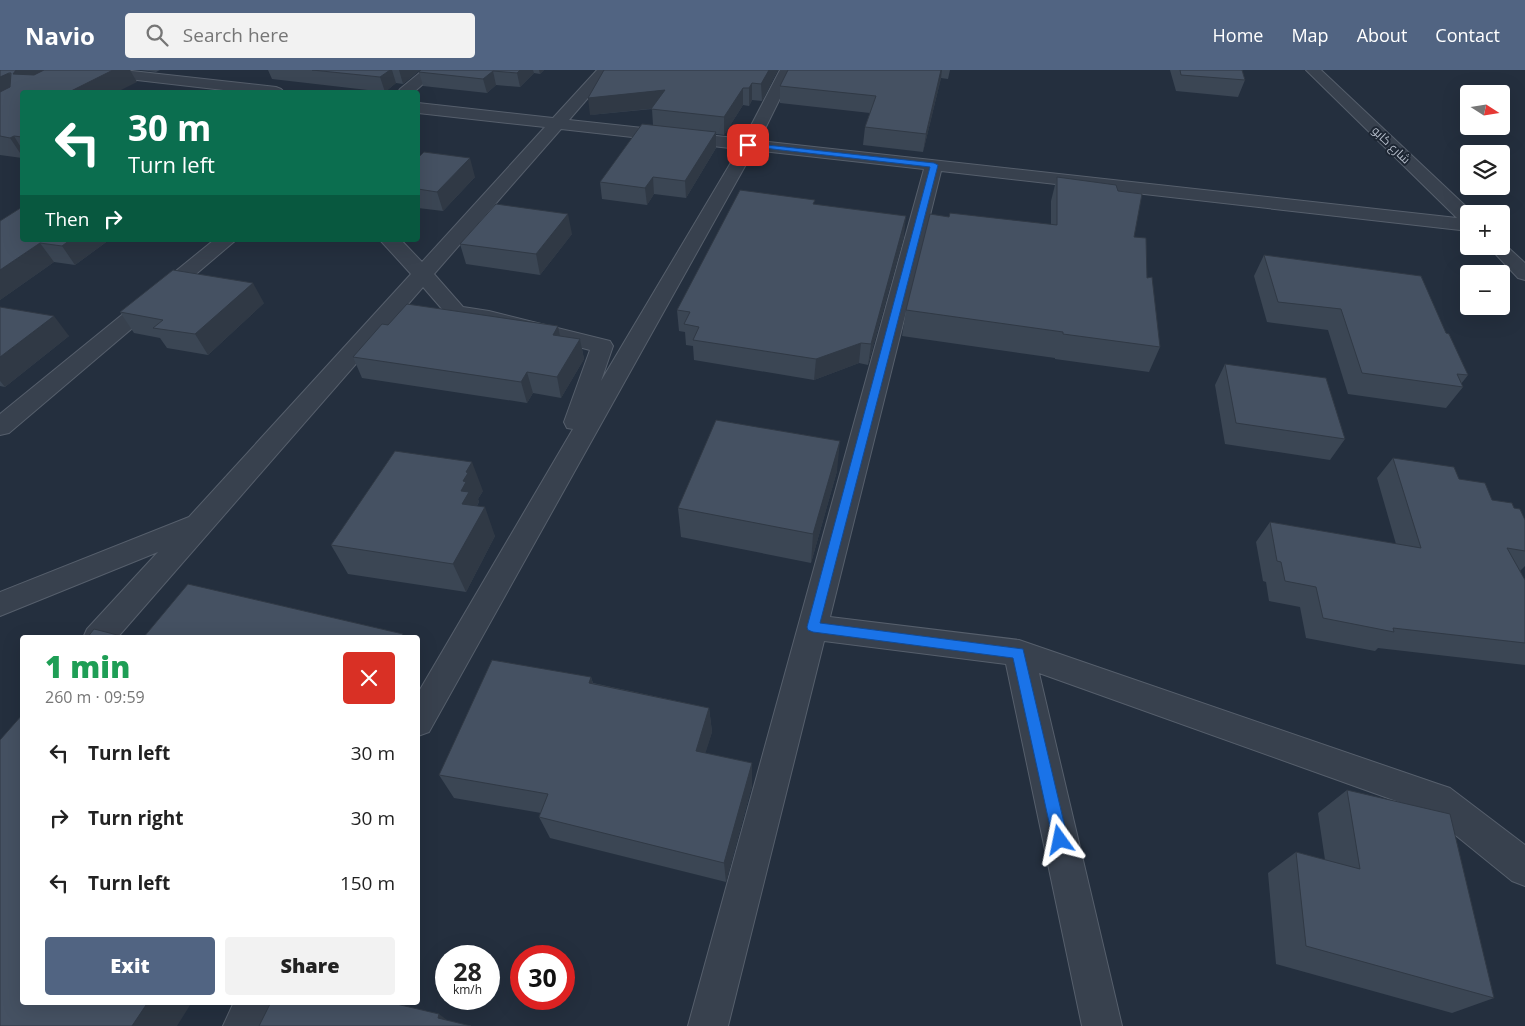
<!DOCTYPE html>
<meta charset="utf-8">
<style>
:root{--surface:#fff;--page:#f2f2f2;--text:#222;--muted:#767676;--accent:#516482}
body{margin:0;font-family:"Open Sans",Cairo,sans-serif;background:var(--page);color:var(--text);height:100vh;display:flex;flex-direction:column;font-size:19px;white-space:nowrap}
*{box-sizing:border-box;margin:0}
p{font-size:16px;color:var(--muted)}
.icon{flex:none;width:28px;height:28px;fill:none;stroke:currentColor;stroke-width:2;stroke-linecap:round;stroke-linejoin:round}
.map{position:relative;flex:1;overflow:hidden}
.side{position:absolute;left:20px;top:565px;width:400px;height:370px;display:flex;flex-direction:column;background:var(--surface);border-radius:5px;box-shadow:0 5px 20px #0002}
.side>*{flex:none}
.hud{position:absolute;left:20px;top:20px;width:400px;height:152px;border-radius:5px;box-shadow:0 5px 20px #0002;background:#0b6e4f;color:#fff;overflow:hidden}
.needle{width:32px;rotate:102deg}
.buttons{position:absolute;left:1460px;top:15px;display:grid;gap:10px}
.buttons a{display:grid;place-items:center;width:50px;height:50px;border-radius:5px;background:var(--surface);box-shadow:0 5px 20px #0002;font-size:25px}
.speed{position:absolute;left:435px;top:875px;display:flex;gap:10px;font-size:25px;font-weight:700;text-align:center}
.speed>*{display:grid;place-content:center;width:65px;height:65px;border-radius:50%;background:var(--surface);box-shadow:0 5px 20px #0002;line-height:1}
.speed small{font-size:12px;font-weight:400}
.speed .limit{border:8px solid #d22;background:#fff;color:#111}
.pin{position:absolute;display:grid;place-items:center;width:42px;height:42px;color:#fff;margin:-21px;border-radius:10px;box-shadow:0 2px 8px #0006}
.me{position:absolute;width:55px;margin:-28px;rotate:348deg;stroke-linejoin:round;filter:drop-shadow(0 0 4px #0008)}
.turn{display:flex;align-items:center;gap:18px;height:105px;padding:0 25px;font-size:22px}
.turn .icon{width:65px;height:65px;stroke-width:2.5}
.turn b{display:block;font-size:35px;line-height:42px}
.then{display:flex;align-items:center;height:48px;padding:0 25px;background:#0003;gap:10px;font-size:19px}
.round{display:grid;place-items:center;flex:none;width:52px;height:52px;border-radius:5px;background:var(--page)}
.overview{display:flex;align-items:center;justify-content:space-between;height:85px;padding:0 25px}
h1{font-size:30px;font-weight:800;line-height:38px;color:#1e9e55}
.cta{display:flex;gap:10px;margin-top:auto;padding:10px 25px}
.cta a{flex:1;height:58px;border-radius:5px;background:var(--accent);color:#fff;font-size:20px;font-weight:800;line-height:58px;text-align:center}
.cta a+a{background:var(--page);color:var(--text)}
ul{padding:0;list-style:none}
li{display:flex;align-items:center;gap:15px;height:65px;padding:0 25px}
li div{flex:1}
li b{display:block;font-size:19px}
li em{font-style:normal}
header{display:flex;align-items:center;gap:30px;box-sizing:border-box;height:70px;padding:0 25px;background:var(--accent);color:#fff}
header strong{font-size:24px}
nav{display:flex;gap:28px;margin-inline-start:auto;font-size:18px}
.search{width:350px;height:45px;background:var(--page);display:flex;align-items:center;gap:12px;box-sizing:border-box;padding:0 18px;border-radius:5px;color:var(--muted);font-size:19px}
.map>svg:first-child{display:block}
</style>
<header>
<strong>Navio</strong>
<div class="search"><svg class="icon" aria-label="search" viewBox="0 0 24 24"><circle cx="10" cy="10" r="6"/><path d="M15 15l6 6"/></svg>Search here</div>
<nav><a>Home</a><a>Map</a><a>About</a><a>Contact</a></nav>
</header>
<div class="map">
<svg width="1525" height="956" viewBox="0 0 1525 956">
<rect width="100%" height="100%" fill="#242f3e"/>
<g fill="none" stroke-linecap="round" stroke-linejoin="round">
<defs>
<path id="minor" d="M 78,0 L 123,0 L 276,17 L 281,19 L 284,22 L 241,22 L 85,4 L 80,3 Z
M 423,0 L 439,0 L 414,22 L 398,22 L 400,19 Z
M 597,0 L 612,0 L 569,50 L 744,69 L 780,0 L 794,0 L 759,71 L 1457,148 L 1306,0 L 1321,0 L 1474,144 L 1469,144 L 1469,161 L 941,101 L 830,547 L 1019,570 L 1438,714 L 1450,718 L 1525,775 L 1525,816 L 1512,811 L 1427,742 L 1039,603 L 1122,956 L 1082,956 L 1006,594 L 824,571 L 728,956 L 688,956 L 924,99 L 754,80 L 429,662 L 418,666 L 418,623 L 573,359 L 567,358 L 564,352 L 590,280 L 488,253 L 449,247 L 423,217 L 117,568 L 83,568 L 87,559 L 158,482 L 0,546 L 0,522 L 189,447 L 411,204 L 380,170 L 401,170 L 422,192 L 545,57 L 418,43 L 418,33 L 553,48 ZM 561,59 L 739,79 L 601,311 L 613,276 L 610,271 L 489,241 L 463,237 L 434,204 Z
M 214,170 L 236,170 L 9,363 L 0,365 L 0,344 Z
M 1501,171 L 1525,193 L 1525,210 L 1518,208 L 1488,176 L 1501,176 Z
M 234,932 L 276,932 L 265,956 L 223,956 Z"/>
</defs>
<use href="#minor" stroke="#565f6c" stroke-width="2"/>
<use href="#minor" fill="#38414e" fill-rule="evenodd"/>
</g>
<path fill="#3b4654" d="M 0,0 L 130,0 L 137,12 L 22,22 L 22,88 L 0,85 Z
M 140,0 L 160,0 L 156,2 Z
M 268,0 L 420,0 L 403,14 L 396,13 L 385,22 L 272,9 Z
M 421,0 L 544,0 L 540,4 L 534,3 L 520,17 L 496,15 L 487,23 L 423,16 L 419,2 Z
M 778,0 L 762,31 L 752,30 L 749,36 L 743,35 L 724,65 L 716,64 L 716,78 L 686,128 L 654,124 L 647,135 L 602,129 L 600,112 L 653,55 L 652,39 L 590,45 Z
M 788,0 L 950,0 L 948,9 L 941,8 L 923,82 L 863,75 L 865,57 L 870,43 L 780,33 L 780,16 Z
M 1170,0 L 1242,0 L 1245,10 L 1238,27 L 1176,21 Z
M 418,88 L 475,107 L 443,141 L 418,138 Z
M 1057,107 L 1134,167 L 1147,208 L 1160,277 L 1149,302 L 1055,289 L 1055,288 L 902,266 L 906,240 L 949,147 L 1051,155 L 1051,131 Z
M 815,134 L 904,166 L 868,295 L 859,293 L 814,310 L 694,290 L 693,276 L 686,275 L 685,262 L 679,261 L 677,240 Z
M 0,151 L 109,170 L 75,195 L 54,192 L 0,230 Z
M 572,164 L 540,205 L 466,194 L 460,174 Z
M 1264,185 L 1446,263 L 1468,305 L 1461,314 L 1463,317 L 1446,338 L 1348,324 L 1328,260 L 1267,252 L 1254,206 Z
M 264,233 L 208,285 L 167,278 L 160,268 L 134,263 L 120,242 Z
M 0,237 L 69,266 L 5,317 L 0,316 Z
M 388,255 L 580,269 L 584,289 L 561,328 L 533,323 L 527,333 L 362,308 L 353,287 Z
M 1225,294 L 1345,369 L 1330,390 L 1225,374 L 1215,315 Z
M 1393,388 L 1459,409 L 1492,430 L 1514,438 L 1525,450 L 1525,496 L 1520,501 L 1525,510 L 1525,595 L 1378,578 L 1375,581 L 1306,568 L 1300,537 L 1269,531 L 1266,512 L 1263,511 L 1256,472 L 1270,452 L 1396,474 L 1377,408 Z
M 837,401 L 811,493 L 681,467 L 678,438 Z
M 483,421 L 478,429 L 479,432 L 477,436 L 495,466 L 466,522 L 348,504 L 331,475 Z
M 591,607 L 593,613 L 709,638 L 712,662 L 705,683 L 752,693 L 752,716 L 726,812 L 550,768 L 539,747 L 541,743 L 454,728 L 439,705 Z
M 1347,720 L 1494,928 L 1452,943 L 1276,894 L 1268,803 L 1296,782 L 1325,790 L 1318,743 Z"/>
<path fill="#303945" d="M 16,0 L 63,0 L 29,17 L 13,4 Z
M 113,0 L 130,0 L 137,12 L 117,22 L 69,22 Z
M 390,0 L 392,0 L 396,13 L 385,22 L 380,7 Z
M 399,0 L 420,0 L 403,14 Z
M 520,0 L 533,0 L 534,3 L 520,17 L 517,3 Z
M 539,0 L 544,0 L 540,4 Z
M 769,0 L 778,0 L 762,31 L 761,14 Z
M 941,0 L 942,0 L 941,8 L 923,82 L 926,64 Z
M 493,1 L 496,15 L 487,23 L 483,9 Z
M 9,3 L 21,22 L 0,33 L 0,7 Z
M 752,13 L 752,30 L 749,36 L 749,18 Z
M 743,18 L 743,35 L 724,65 L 724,47 Z
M 665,20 L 667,37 L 590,45 L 588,28 Z
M 716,62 L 716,78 L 686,128 L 685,111 Z
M 14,66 L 22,79 L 22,86 L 10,68 Z
M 470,88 L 475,107 L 443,141 L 437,122 Z
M 653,107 L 654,124 L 647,135 L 645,118 Z
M 568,144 L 572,164 L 540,205 L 536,184 Z
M 906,146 L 904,166 L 868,295 L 871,274 Z
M 70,170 L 109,170 L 75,195 L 62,176 Z
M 40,173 L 54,192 L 0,230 L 0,200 Z
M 253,213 L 264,233 L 208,285 L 195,264 Z
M 54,246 L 69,266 L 5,317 L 0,311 L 0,287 Z
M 558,256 L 562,277 L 553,265 Z
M 580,269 L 584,289 L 561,328 L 557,307 Z
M 861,273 L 859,293 L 814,310 L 816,289 Z
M 527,302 L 533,323 L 527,333 L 521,312 Z
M 840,371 L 837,401 L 811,493 L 813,464 Z
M 472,392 L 483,421 L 478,429 L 479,432 L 476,437 L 485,437 L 495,466 L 466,522 L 453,494 L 462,434 L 461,421 L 466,402 Z
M 591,607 L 598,632 L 589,613 Z
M 709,638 L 712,662 L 699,704 L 696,681 Z
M 752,693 L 752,716 L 726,812 L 724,793 Z
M 148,932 L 192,932 L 177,956 L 132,956 Z
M 439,944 L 455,956 L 438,948 Z"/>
<path fill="#455162" stroke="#303945" d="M 0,0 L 16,0 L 13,4 L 34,5 L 44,0 L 113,0 L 69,22 L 22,22 L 22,67 L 14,66 L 10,68 L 0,66 L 0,22 L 10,17 L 11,3 L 9,3 L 0,7 Z
M 312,0 L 390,0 L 380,7 Z
M 421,0 L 520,0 L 517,3 L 493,1 L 483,9 L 419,2 Z
M 604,0 L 769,0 L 761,14 L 752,13 L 749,18 L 743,18 L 724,47 L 651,39 L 665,20 L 588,28 Z
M 788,0 L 941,0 L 926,64 L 865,57 L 876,26 L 780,16 Z
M 1180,0 L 1242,0 L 1245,10 L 1181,5 Z
M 642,54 L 716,62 L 685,111 L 653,107 L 645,118 L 600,112 Z
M 424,82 L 470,88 L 437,122 L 418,119 L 418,88 Z
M 1057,107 L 1116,115 L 1118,121 L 1142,124 L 1134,167 L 1146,168 L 1147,208 L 1152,207 L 1160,277 L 1063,264 L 1063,262 L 906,240 L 930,144 L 949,147 L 950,143 L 1057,155 Z
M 740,120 L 815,130 L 813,134 L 906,146 L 871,274 L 861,273 L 816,289 L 693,270 L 699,257 L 684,254 L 690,242 L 677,240 Z
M 496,134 L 568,144 L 536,184 L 460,174 Z
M 22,137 L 22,170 L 70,170 L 62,176 L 40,173 L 0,200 L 0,151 Z
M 1264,185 L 1421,206 L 1446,263 L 1449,264 L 1468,305 L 1457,304 L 1463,317 L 1362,303 L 1341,239 L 1278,232 Z
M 173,200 L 253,213 L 195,264 L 153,258 L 163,250 L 120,242 Z
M 407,234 L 558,256 L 553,265 L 580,269 L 557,307 L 527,302 L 521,312 L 353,287 L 382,254 L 388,255 Z
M 0,237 L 54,246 L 0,287 Z
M 1225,294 L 1326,308 L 1345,369 L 1236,353 Z
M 716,350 L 840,371 L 813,464 L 678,438 Z
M 395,381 L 472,392 L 466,402 L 468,403 L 463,411 L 466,412 L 461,421 L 469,422 L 462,434 L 485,437 L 453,494 L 331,475 Z
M 1393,388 L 1454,397 L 1459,409 L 1485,413 L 1492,430 L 1512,433 L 1514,438 L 1520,439 L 1525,450 L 1525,481 L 1507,478 L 1525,510 L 1525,573 L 1393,558 L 1394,562 L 1323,548 L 1316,517 L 1285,511 L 1281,492 L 1277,491 L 1270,452 L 1421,478 Z
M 188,514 L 403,564 L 400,568 L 143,568 Z
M 94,559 L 129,568 L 87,568 Z
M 492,590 L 591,607 L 589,613 L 709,638 L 696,681 L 752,693 L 724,793 L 539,747 L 548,724 L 439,705 Z
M 22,645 L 22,932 L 148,932 L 132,956 L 0,956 L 0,670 Z
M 1347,720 L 1450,744 L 1494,928 L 1306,876 L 1296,782 L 1360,799 Z
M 271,932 L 388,932 L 439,944 L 438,948 L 471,956 L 259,956 Z"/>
<path fill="#1a73e8" stroke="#114b97" d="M 748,73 L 934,93 L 938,95 L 820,553 L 1023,579 L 1068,770 L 1066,775 L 1060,777 L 1055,775 L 1053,770 L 1013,588 L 813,562 L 808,560 L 807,557 L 930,97 L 746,76 L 745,75 Z"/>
<g text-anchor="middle" stroke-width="4" stroke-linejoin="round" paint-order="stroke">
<g font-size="12" fill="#b4bcc9" stroke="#1d2633">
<text transform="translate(1391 75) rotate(44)" y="4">شارع كابو</text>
</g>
</g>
</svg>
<div class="buttons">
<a><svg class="needle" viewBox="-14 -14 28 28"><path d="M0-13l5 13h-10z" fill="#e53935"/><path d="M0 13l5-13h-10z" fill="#767676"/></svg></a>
<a><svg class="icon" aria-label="layers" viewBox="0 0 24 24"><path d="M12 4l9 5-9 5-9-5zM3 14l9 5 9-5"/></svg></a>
<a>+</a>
<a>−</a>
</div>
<div class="speed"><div>28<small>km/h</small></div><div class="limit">30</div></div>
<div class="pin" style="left:748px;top:75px;background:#d93025"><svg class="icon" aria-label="arrive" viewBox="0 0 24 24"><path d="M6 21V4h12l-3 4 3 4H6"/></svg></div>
<svg class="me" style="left:1060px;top:770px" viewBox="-20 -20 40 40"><path d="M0-17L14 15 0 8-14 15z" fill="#1a73e8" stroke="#fff" stroke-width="4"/></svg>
<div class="hud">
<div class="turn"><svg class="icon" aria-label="left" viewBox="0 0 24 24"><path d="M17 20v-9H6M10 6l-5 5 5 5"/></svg><div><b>30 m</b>Turn left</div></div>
<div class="then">Then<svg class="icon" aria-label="right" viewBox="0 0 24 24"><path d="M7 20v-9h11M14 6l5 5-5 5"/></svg></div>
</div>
<section class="side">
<div class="overview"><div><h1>1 min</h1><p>260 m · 09:59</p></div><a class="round" style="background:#d93025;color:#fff"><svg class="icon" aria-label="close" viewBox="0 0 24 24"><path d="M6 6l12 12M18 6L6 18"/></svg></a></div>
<ul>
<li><svg class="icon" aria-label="left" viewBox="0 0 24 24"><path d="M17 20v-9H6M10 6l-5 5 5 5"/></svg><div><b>Turn left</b></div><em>30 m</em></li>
<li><svg class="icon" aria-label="right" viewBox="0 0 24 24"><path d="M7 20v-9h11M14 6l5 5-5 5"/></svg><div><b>Turn right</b></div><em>30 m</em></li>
<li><svg class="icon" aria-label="left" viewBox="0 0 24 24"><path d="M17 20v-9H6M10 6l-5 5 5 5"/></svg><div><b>Turn left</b></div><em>150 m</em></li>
</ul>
<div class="cta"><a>Exit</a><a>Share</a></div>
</section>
</div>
